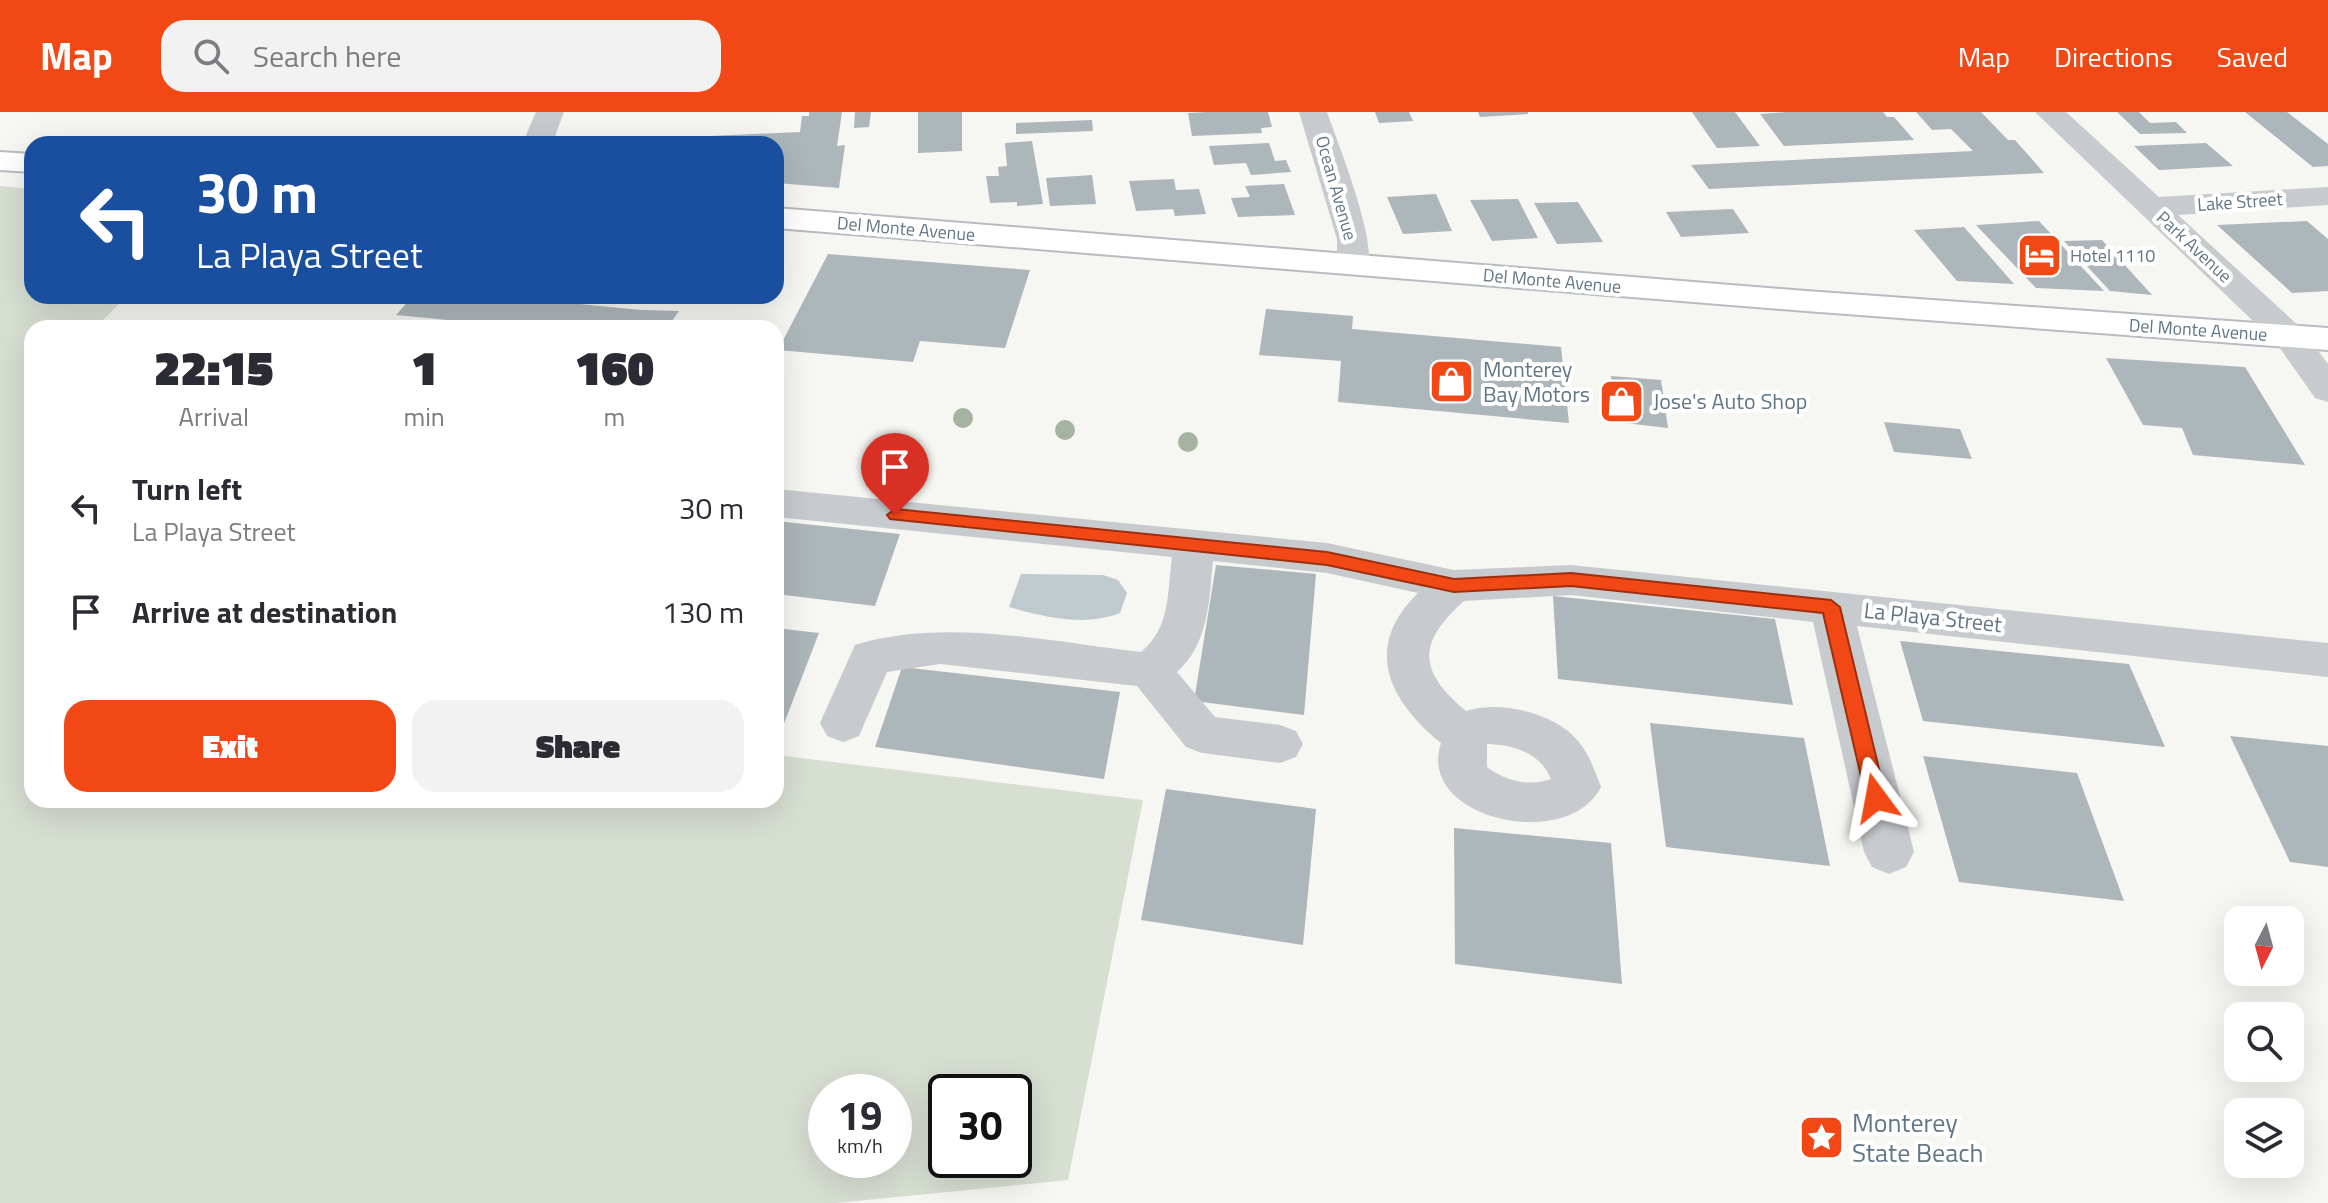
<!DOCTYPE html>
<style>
:root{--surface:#fff;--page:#f2f2f3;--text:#2b2b33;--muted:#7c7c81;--accent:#f24815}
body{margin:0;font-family:"Titillium Web",sans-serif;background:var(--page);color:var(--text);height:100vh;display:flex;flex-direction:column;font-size:30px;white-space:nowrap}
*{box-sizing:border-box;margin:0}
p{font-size:26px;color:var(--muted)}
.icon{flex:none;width:44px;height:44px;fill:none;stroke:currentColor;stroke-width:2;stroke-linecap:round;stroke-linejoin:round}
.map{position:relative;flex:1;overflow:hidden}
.drawer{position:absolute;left:24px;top:208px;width:760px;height:488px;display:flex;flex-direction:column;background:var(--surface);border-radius:24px;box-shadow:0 8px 32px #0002}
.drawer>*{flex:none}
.guide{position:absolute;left:24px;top:24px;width:760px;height:168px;border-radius:24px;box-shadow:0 8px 32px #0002;background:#1a4fa0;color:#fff;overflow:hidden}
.needle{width:52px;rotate:186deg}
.buttons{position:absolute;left:2224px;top:794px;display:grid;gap:16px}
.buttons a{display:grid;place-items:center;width:80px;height:80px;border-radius:16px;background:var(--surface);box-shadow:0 8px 32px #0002;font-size:40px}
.speed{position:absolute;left:808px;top:962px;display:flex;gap:16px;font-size:40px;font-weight:700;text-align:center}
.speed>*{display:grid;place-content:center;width:104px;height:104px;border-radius:50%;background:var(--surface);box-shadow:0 8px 32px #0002;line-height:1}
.speed small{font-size:20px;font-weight:400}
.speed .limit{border:4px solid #111;border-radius:12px;background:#fff;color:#111}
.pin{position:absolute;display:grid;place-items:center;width:68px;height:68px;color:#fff;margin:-82px -34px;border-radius:50% 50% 50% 0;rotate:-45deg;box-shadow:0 0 8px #0007}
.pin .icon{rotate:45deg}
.me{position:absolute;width:88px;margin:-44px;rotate:347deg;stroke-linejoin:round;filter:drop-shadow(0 0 6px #0008)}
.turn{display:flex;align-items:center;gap:28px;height:168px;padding:0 40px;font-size:36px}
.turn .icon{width:104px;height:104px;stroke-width:2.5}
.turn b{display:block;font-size:56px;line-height:68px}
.eta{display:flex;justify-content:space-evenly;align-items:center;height:136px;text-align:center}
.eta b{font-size:48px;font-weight:800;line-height:56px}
.button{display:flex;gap:16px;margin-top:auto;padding:16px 40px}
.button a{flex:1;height:92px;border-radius:24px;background:var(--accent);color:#fff;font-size:32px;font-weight:800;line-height:92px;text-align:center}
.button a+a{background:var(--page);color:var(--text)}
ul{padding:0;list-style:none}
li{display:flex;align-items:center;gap:24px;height:104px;padding:0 40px}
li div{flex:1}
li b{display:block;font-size:30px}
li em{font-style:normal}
header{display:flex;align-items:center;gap:48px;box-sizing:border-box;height:112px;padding:0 40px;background:var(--accent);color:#fff}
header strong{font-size:38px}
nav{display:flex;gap:44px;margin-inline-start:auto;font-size:28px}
.search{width:560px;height:72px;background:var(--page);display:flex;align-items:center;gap:20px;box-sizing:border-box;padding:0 28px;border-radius:24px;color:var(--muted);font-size:30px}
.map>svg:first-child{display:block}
</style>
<header>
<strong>Map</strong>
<div class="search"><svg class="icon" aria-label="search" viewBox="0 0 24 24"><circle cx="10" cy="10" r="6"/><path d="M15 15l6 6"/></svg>Search here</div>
<nav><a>Map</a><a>Directions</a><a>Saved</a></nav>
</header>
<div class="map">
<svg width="2328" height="1091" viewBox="0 0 2328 1091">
<rect width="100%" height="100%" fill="#f6f6f2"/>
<path fill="#d7ded2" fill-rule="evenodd" d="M 0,74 L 32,77 L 32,184 L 127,184 L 95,216 L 32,216 L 32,688 L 776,688 L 776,643 L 1143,688 L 1068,1068 L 836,1091 L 0,1091 ZM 826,980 L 894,980 L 894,1048 L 826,1048 ZM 946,980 L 1014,980 L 1014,1048 L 946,1048 Z"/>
<path fill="#bfcacf" d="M 1021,462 L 1103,463 L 1118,468 L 1127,481 L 1120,501 C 1084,515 1046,505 1009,495 Z"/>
<path fill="#adb6bb" d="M 809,0 L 842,0 L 837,34 L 845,33 L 839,76 L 776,71 L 776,32 L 596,32 L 597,29 L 800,20 L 802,4 L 809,4 Z
M 855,0 L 871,0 L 869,15 L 854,16 Z
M 918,0 L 962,0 L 962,39 L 918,41 Z
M 1207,0 L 1268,0 L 1272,15 L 1261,16 L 1262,21 L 1192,24 L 1188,1 Z
M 1375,0 L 1409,0 L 1413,9 L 1379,11 Z
M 1478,0 L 1528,0 L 1528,2 L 1480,5 Z
M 1692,0 L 1735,0 L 1760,34 L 1717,36 Z
M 1787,0 L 1883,0 L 1887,5 L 1894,5 L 1914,28 L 1784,34 L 1760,2 Z
M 1916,0 L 1981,0 L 2008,28 L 2015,28 L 2044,61 L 1709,77 L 1691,53 L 1973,39 L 1951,17 L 1932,18 Z
M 2117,0 L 2139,0 L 2150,11 L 2176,10 L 2187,21 L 2140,22 Z
M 2245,0 L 2287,0 L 2328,32 L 2328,54 L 2313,55 Z
M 1092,8 L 1093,19 L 1016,22 L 1016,11 Z
M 1032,29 L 1043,92 L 1017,94 L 1017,90 L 990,91 L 986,64 L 999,64 L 998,55 L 1007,54 L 1005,31 Z
M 1269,31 L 1275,49 L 1286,48 L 1291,60 L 1251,63 L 1246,51 L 1214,53 L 1209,34 Z
M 2206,31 L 2233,54 L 2159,58 L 2134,34 Z
M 1092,63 L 1096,92 L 1050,94 L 1046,66 Z
M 1174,67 L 1176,78 L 1199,77 L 1206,102 L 1175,104 L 1173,97 L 1136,99 L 1129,69 Z
M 1284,72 L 1295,103 L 1238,105 L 1231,86 L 1250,85 L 1245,74 Z
M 1436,82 L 1452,119 L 1403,122 L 1387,85 Z
M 1518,87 L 1538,126 L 1492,129 L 1470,88 Z
M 1578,90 L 1603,130 L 1557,132 L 1534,91 Z
M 1733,97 L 1749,121 L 1681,125 L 1666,100 Z
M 2039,109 L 2104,179 L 2036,176 L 1976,113 Z
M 2307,109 L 2328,127 L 2328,179 L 2292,181 L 2217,113 Z
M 1964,115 L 2014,172 L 1957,169 L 1914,118 Z
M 2102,128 L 2152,183 L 2110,179 L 2064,129 Z
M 828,142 L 1030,158 L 1005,236 L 920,229 L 913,250 L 778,238 Z
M 497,184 L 641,198 L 679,199 L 667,216 L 531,216 L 396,203 L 412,185 L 491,192 Z
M 1266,197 L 1353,204 L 1352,217 L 1561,235 L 1569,311 L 1338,290 L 1341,249 L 1259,243 Z
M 2106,246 L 2245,255 L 2305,353 L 2193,343 L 2182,316 L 2143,313 Z
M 1611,264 L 1661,268 L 1668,316 L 1616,310 Z
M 1884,310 L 1960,317 L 1972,347 L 1894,340 Z
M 776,409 L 900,422 L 875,494 L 776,482 Z
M 1216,453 L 1316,462 L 1304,603 L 1194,589 Z
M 1553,484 L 1775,507 L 1793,593 L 1558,567 Z
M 776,516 L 819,521 L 776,632 Z
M 1900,529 L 2129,552 L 2165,635 L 1923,609 Z
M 902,555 L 1120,580 L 1104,667 L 875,635 Z
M 1650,611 L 1804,626 L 1830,754 L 1666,735 Z
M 2230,624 L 2328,634 L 2328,755 L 2290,750 Z
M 1923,644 L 2077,661 L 2124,789 L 1959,770 Z
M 1166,677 L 1316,697 L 1303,833 L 1141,808 Z
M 1454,716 L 1611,731 L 1622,872 L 1455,852 Z"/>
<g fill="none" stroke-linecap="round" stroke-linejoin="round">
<defs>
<path id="primary" d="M 0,40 L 32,42 L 32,60 L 0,58 Z
M 776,96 L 1806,179 L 2328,216 L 2328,238 L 1806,199 L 776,116 Z"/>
</defs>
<use href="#primary" stroke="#b8bcc0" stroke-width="4"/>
<path fill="#c8cbce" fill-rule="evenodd" d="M 1299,0 L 1327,0 C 1337,29 1381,137 1366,159 L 1354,162 L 1342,159 L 1337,152 L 1337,127 Z
M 2035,0 L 2066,0 L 2159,85 L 2328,75 L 2328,93 L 2178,103 L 2301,216 L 2328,252 L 2328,290 L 2315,286 L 2277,232 Z
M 776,377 L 1327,431 L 1454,458 L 1571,453 L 2328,531 L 2328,565 L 1857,514 L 1914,740 L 1906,755 L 1889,762 L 1872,755 L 1864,740 L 1813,510 L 1571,483 L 1464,489 C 1417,531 1418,559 1466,599 C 1500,588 1555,601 1578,629 C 1589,642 1595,659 1601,675 C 1568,741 1415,707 1441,631 C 1389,589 1362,536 1418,481 L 1327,461 L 1213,449 C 1209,488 1209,532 1177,560 L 1215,605 L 1280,613 L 1296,619 L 1303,632 L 1296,645 L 1280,651 L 1202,641 L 1186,635 L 1137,574 L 940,552 L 887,560 L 859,624 L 843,630 L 827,624 L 820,611 L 855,533 C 942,505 1052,530 1141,540 C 1171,515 1167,481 1172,445 L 776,405 ZM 1487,632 C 1513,633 1540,640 1551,667 C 1528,675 1506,669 1487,655 Z"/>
<path fill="#c8cbce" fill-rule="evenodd" d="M 536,0 L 564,0 L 552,32 L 522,32 Z"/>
<use href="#primary" fill="#fff" fill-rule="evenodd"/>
</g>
<g fill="#a7b3a2">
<circle cx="963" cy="306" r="10"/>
<circle cx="1065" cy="318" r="10"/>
<circle cx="1188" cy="330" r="10"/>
</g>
<path fill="#f24815" stroke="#9d2f0e" stroke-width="2" d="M 895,397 L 1327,440 L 1454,467 L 1571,461 L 1831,488 L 1840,495 L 1886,686 L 1883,692 L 1876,695 L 1869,692 L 1866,686 L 1823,501 L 1571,474 L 1454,480 L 1327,453 L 890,407 L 887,403 Z"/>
<defs>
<symbol id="hotel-square" viewBox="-11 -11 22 22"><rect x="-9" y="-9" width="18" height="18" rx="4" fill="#f24815" stroke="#fff"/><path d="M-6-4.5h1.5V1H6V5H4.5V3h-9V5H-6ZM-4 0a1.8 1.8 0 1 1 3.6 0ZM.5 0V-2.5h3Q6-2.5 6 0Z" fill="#fff"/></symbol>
<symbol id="shop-square" viewBox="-11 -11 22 22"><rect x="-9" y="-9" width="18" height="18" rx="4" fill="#f24815" stroke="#fff"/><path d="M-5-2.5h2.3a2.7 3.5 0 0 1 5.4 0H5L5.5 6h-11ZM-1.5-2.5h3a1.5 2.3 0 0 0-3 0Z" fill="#fff"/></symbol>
<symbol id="sight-square" viewBox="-11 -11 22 22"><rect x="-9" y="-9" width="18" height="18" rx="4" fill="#f24815" stroke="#fff"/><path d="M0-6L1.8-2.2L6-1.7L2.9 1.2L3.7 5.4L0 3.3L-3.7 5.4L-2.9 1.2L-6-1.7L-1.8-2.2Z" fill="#fff"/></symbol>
</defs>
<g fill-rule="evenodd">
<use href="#hotel-square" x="2014" y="118" width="51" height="51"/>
<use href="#shop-square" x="1426" y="244" width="51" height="51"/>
<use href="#shop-square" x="1596" y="264" width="51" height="51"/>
<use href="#sight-square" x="1796" y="1000" width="51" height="51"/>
</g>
<g text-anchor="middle" stroke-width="8" stroke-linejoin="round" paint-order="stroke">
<g font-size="18" fill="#627686" stroke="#fff">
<text transform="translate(1336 76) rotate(74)" y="6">Ocean Avenue</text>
<text transform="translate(2240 90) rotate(-4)" y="6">Lake Street</text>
<text transform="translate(906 117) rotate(5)" y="6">Del Monte Avenue</text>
<text transform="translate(2194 135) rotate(43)" y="6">Park Avenue</text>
<text transform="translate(1552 169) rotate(5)" y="6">Del Monte Avenue</text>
<text transform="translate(2198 218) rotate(4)" y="6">Del Monte Avenue</text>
</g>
<g font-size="18" fill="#627686" stroke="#fff" text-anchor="start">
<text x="2070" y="150">Hotel 1110</text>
</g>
<g font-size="22" fill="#627686" stroke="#fff" text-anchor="start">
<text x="1483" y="265">Monterey<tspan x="1483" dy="25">Bay Motors</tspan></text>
<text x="1653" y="297">Jose's Auto Shop</text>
</g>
<g font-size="22" fill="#627686" stroke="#fff">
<text transform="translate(1933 505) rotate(6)" y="8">La Playa Street</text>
</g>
<g font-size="26" fill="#627686" stroke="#fff" text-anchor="start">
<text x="1852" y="1020">Monterey<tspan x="1852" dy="30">State Beach</tspan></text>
</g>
</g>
</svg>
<div class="buttons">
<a><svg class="needle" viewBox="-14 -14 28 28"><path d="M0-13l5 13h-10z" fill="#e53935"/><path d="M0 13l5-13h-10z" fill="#7c7c81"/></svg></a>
<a><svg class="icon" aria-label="search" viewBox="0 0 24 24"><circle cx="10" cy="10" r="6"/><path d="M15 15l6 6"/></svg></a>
<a><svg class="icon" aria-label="layers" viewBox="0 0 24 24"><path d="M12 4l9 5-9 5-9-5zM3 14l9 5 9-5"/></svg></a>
</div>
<div class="speed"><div>19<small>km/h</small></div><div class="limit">30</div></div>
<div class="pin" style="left:895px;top:403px;background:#d93025"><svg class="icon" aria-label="arrive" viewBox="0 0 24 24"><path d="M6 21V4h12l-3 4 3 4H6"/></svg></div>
<svg class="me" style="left:1876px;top:686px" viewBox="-20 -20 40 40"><path d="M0-17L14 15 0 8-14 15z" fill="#f24815" stroke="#fff" stroke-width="4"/></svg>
<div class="guide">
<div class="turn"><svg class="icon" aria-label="left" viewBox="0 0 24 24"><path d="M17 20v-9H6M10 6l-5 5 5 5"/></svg><div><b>30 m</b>La Playa Street</div></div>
</div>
<section class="drawer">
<div class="eta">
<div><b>22:15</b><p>Arrival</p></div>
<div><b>1</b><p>min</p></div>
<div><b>160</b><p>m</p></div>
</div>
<ul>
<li><svg class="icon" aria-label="left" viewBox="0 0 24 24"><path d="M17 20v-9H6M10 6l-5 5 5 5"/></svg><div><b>Turn left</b><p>La Playa Street</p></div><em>30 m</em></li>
<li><svg class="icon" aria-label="arrive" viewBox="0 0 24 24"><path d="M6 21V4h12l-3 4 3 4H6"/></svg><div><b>Arrive at destination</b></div><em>130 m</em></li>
</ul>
<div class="button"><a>Exit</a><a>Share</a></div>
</section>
</div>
